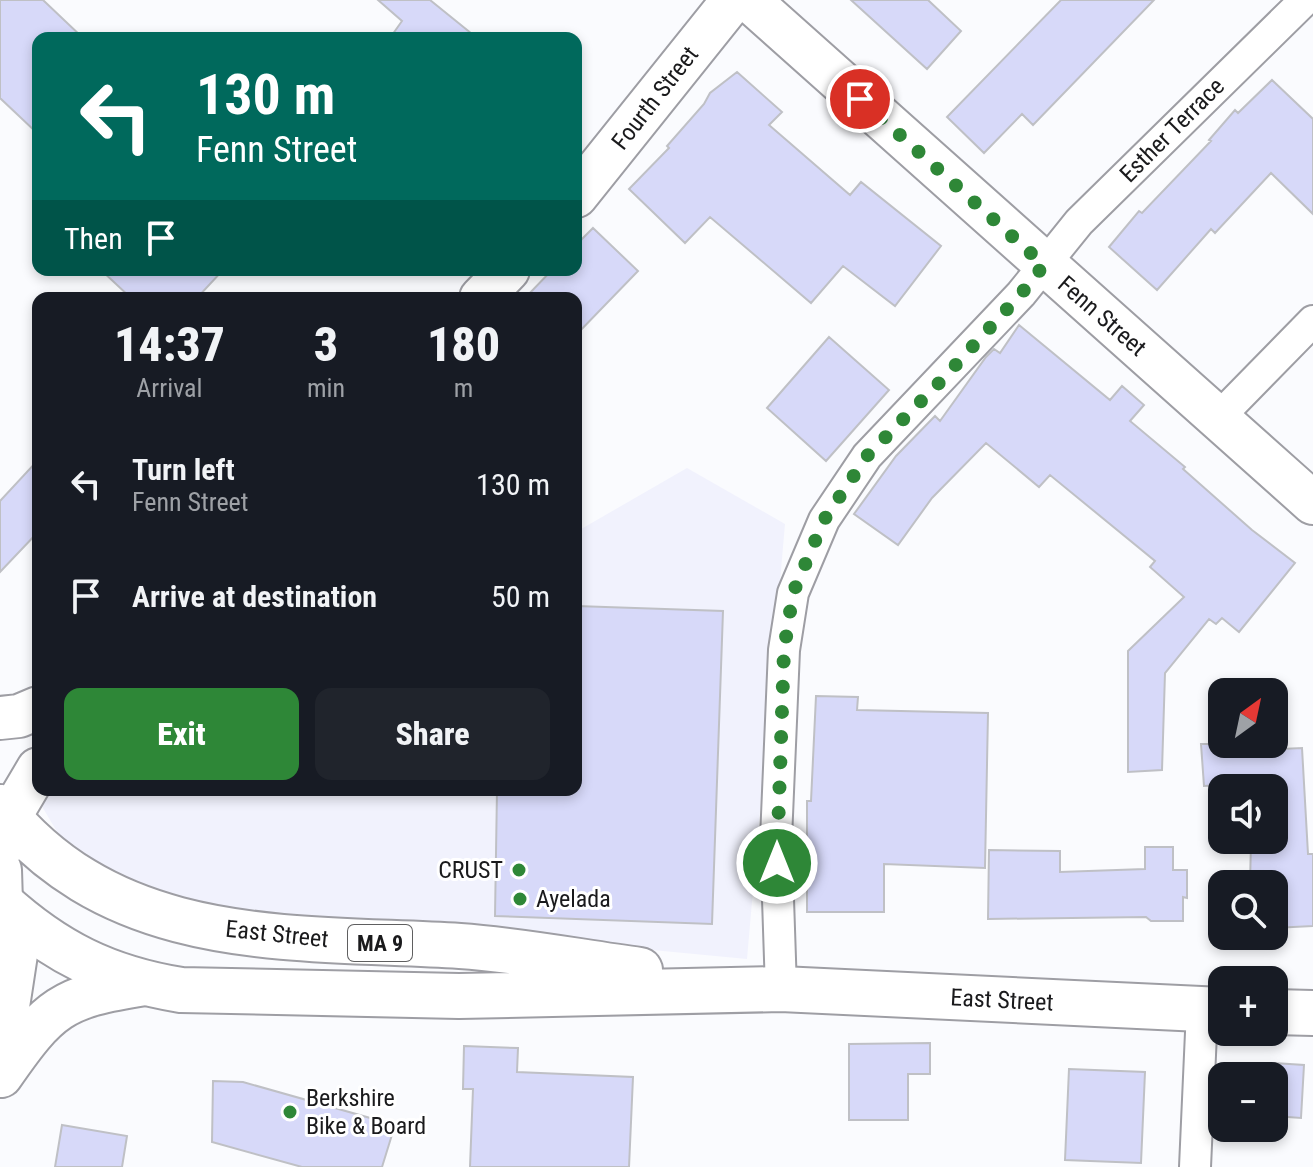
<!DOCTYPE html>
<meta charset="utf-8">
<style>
:root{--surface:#171b24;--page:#20242c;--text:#f1f3f6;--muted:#9ea1a6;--accent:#2e8737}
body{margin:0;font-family:"Roboto Condensed",sans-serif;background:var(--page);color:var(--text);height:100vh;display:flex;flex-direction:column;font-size:30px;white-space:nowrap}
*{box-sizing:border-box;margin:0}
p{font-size:26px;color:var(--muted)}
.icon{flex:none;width:44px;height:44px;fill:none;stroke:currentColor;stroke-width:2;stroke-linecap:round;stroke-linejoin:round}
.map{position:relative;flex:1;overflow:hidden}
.sheet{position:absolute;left:32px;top:292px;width:550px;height:504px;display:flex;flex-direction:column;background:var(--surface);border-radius:16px;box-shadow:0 4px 12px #0003}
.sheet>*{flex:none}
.hud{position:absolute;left:32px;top:32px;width:550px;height:244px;border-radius:16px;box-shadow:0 4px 12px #0003;background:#00695c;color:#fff;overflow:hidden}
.needle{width:52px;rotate:33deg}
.controls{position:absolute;left:1208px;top:678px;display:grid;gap:16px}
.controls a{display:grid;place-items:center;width:80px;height:80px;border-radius:16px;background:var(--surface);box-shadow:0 4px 12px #0003;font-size:40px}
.pin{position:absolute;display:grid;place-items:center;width:68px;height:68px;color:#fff;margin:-34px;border:4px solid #fff;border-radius:50%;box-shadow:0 2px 8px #0007}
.me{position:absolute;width:88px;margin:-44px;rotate:0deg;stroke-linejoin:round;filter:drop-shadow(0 0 6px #0008)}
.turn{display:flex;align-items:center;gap:28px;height:168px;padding:0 32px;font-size:36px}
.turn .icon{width:104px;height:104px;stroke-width:2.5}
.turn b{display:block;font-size:56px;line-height:68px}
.then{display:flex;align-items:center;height:76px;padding:0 32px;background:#0003;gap:16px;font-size:30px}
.eta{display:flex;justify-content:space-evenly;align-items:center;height:136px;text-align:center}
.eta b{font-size:48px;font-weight:800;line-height:56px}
.action{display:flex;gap:16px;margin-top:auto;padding:16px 32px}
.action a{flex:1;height:92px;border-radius:16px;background:var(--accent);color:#fff;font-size:32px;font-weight:800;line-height:92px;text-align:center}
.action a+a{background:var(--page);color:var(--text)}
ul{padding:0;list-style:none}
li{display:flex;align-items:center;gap:24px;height:112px;padding:0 32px}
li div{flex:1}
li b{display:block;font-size:30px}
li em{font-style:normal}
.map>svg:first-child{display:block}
</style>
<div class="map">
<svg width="1313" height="1167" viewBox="0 0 1313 1167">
<rect width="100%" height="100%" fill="#fafbfe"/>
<path fill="#f1f2fd" d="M 687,468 L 785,524 L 747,959 L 189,906 L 72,857 L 37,798 L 44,790 L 576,790 L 576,532 Z"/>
<path fill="#d7d9f9" stroke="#bfc0c5" stroke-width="2" d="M 0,0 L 43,0 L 83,38 L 38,38 L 38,134 L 0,98 Z
M 378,0 L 430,0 L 477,38 L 390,38 L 402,21 Z
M 851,0 L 928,0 L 961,31 L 927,69 Z
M 1061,0 L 1154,0 L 1033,125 L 1022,114 L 984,153 L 947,117 Z
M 737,72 L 782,112 L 769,125 L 850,195 L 861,182 L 941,246 L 895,306 L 843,266 L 811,303 L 710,217 L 685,243 L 629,189 L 669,148 L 667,146 L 704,104 L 710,93 Z
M 1272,80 L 1313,119 L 1313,214 L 1271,173 L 1215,233 L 1211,229 L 1157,290 L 1109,247 L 1139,211 L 1142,213 L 1211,141 L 1209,140 L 1235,110 L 1238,113 Z
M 593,228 L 638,271 L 576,335 L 576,298 L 525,298 L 552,270 L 576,270 L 576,245 Z
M 101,270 L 223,270 L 197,298 L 131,298 Z
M 1019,325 L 1110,400 L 1122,386 L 1144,405 L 1130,421 L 1185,467 L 1183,469 L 1252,530 L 1295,563 L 1239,632 L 1222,618 L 1216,624 L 1209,619 L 1165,673 L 1162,770 L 1128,772 L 1128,651 L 1184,597 L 1150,567 L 1155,561 L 1050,475 L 1039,487 L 986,443 L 932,498 L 898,545 L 854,514 L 896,456 L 935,416 L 940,421 L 986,357 L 994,349 L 1000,353 Z
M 829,337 L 889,390 L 826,461 L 767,408 Z
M 38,460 L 38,532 L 0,572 L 0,501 Z
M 576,606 L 723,611 L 712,924 L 495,916 L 497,790 L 576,790 Z
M 816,696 L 858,697 L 857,710 L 988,713 L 985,868 L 884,864 L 884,912 L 807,912 L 807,801 L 811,801 Z
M 1201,744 L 1239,744 L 1240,751 L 1302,748 L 1308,854 L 1313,854 L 1313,926 L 1274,928 L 1274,884 L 1250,884 L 1251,842 L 1274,843 L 1274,788 L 1242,788 L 1242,784 L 1204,786 Z
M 1145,847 L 1173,847 L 1173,870 L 1187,870 L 1187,898 L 1183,897 L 1183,921 L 1151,921 L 1146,917 L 988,919 L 989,850 L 1060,851 L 1060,872 L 1145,869 Z
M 930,1043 L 930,1074 L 908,1074 L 908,1120 L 849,1120 L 849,1044 Z
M 464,1046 L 518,1048 L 517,1072 L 633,1077 L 629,1167 L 470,1167 L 473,1089 L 463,1089 Z
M 1274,1063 L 1304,1065 L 1301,1118 L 1274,1116 Z
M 1069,1069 L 1145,1072 L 1141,1163 L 1065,1160 Z
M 213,1081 L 243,1082 L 395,1125 L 382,1167 L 302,1167 L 212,1142 Z
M 62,1125 L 127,1136 L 122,1167 L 55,1167 Z"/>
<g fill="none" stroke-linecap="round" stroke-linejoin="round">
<defs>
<path id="street" d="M 1218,418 L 1313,321
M 781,989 L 776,839 L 784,650 L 793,593 L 824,520 L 867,456 L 1021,294 L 1079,222 L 1305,0
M 1195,1167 L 1202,1010"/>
<path id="secondary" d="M 749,0 L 1313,503
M 576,196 L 733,0
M 481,298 L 508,270
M 0,718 L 19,716 L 38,708
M 0,850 L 9,818 L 38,769
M 0,870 L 1,903 L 16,954 L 0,1059
M 1,1076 C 49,1007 61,997 145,984"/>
<path id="highway" d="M 0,807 C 117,952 293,936 460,946 C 520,950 580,962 640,970
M 0,902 C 55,952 107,978 181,990 L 459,996 L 781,989 L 1222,1010
M 1274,1012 L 1313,1013"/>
</defs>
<use href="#street" stroke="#9e9ea4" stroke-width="34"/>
<use href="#secondary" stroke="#9e9ea4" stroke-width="46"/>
<use href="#highway" stroke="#9e9ea4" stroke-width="48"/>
<use href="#street" stroke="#fff" stroke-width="30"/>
<use href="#secondary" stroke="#fff" stroke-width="42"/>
<use href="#highway" stroke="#fff" stroke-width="44"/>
</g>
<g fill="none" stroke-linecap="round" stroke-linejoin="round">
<path stroke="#2e8737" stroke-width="14" stroke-dasharray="0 25.2" d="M 777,863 L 784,650 L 793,593 L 824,520 L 867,456 L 939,383 L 1021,294 L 1044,265 L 860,99"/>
</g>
<g fill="#2e8737" stroke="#fff" stroke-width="3">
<circle cx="519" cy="870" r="8"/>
<circle cx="520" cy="899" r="8"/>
<circle cx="290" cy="1112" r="8"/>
</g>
<g text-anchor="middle" stroke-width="6" stroke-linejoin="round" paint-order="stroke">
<rect fill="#fff" stroke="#5f5f60" stroke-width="2" x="348" y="925" width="64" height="36" rx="6"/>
<g font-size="22" font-weight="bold" fill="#1a1a1c">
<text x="380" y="951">MA 9</text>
</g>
<g font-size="24" fill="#1a1a1c" stroke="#fff">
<text transform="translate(655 98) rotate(-52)" y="8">Fourth Street</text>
<text transform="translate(1172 130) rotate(-45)" y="8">Esther Terrace</text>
<text transform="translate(1102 316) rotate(41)" y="8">Fenn Street</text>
<text transform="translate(277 934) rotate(6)" y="8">East Street</text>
<text transform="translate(1002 1000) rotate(3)" y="8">East Street</text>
</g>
<g font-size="24" fill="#1a1a1c" stroke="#fff" text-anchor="start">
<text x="503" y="878" text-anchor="end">CRUST</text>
<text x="536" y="907">Ayelada</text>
<text x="306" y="1106">Berkshire<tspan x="306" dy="28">Bike &amp; Board</tspan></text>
</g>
</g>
</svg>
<div class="controls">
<a><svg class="needle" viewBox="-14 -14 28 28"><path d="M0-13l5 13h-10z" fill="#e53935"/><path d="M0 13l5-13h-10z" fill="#9ea1a6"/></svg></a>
<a><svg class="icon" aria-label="sound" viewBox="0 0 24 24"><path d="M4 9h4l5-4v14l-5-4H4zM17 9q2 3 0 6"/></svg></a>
<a><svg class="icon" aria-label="search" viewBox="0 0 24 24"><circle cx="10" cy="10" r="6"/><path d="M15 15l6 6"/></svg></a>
<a>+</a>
<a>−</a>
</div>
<div class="pin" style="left:860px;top:99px;background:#d93025"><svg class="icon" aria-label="arrive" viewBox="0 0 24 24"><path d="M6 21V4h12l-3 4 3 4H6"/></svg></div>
<svg class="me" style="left:777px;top:863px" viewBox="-20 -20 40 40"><circle r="17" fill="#2e8737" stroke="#fff" stroke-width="3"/><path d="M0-11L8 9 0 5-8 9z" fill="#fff"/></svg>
<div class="hud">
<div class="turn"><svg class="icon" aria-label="left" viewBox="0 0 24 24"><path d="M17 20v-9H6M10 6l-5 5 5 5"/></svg><div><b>130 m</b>Fenn Street</div></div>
<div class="then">Then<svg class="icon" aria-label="arrive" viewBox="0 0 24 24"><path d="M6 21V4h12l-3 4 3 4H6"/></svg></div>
</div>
<section class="sheet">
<div class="eta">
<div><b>14:37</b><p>Arrival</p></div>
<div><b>3</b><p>min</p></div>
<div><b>180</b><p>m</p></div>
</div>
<ul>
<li><svg class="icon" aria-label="left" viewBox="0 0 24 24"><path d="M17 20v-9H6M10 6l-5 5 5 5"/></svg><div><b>Turn left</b><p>Fenn Street</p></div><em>130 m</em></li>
<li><svg class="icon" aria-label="arrive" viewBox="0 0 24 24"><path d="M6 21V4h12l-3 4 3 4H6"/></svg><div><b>Arrive at destination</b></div><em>50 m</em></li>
</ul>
<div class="action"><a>Exit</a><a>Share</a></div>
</section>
</div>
